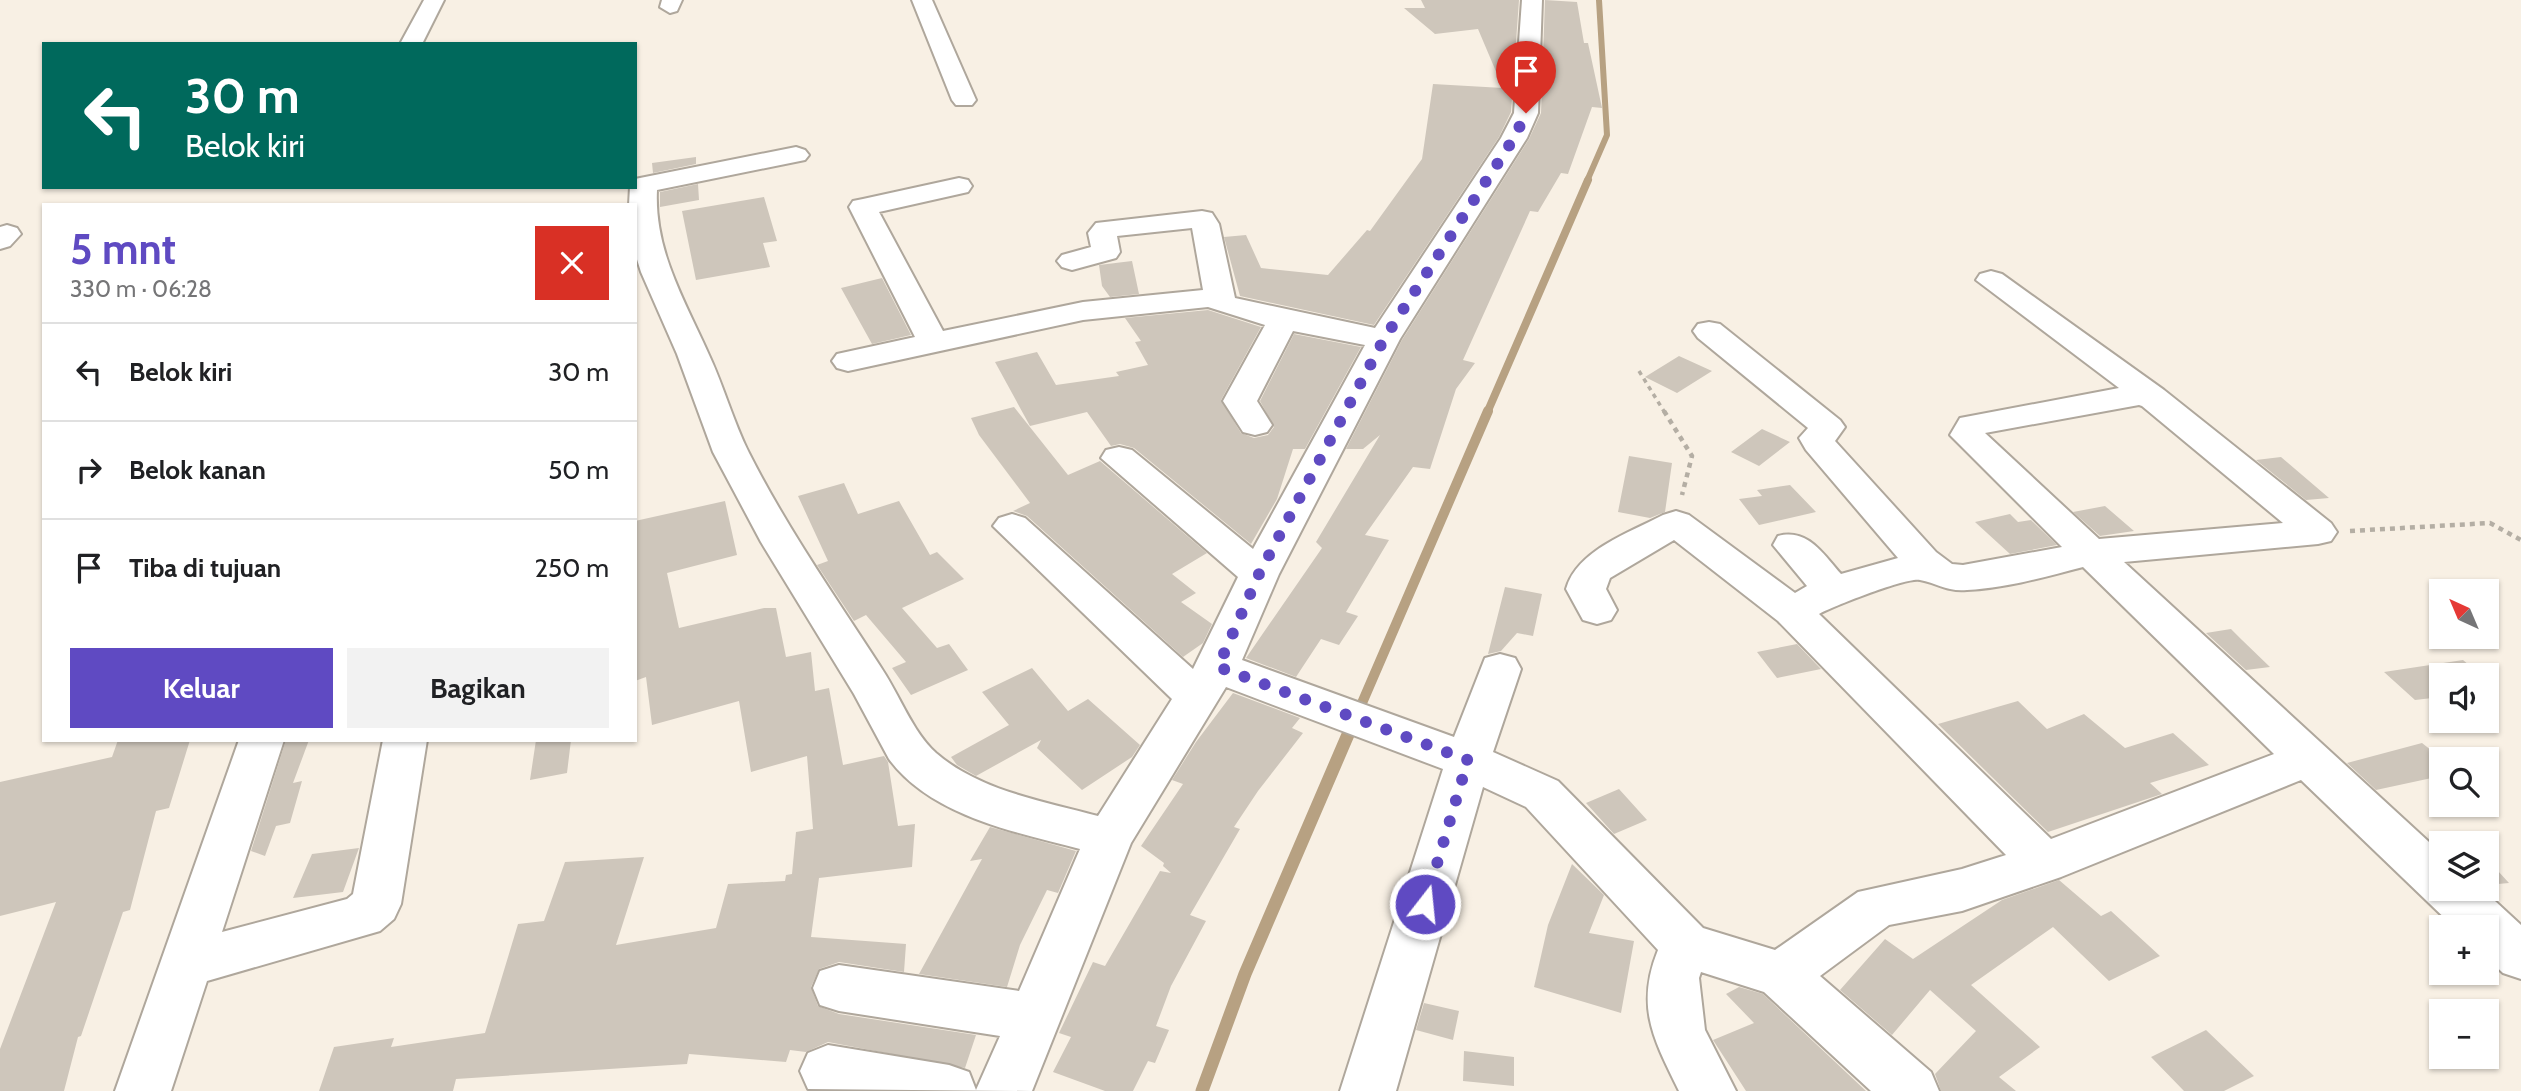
<!DOCTYPE html>
<html lang="id">
<meta charset="utf-8">
<style>
:root{--surface:#fff;--page:#f2f2f2;--text:#202124;--muted:#757577;--line:#e0e0e0;--accent:#5f4ac2}
body{margin:0;font-family:Cabin,sans-serif;background:var(--page);color:var(--text);height:100vh;display:flex;flex-direction:column;font-size:26px;white-space:nowrap}
*{box-sizing:border-box;margin:0}
p{font-size:23px;color:var(--muted)}
.icon{flex:none;width:38px;height:38px;fill:none;stroke:currentColor;stroke-width:2;stroke-linecap:round;stroke-linejoin:round}
.map{position:relative;flex:1;overflow:hidden}
.side{position:absolute;left:42px;top:203px;width:595px;height:539px;display:flex;flex-direction:column;background:var(--surface);border-radius:0px;box-shadow:0 2px 5px #0004}
.side>*{flex:none}
.guide{position:absolute;left:42px;top:42px;width:595px;height:147px;border-radius:0px;box-shadow:0 2px 5px #0004;background:#00695c;color:#fff;overflow:hidden}
.needle{width:46px;rotate:316deg}
.controls{position:absolute;left:2429px;top:579px;display:grid;gap:14px}
.controls a{display:grid;place-items:center;width:70px;height:70px;border-radius:0px;background:var(--surface);box-shadow:0 2px 5px #0004;font-size:35px}
.pin{position:absolute;display:grid;place-items:center;width:60px;height:60px;color:#fff;margin:-72px -30px;border-radius:50% 50% 50% 0;rotate:-45deg;box-shadow:0 0 7px #0007}
.pin .icon{rotate:45deg}
.me{position:absolute;width:77px;margin:-38px;rotate:16deg;stroke-linejoin:round;filter:drop-shadow(0 0 5px #0008)}
.turn{display:flex;align-items:center;gap:24px;height:147px;padding:0 28px;font-size:32px}
.turn .icon{width:91px;height:91px;stroke-width:2.5}
.turn b{display:block;font-size:49px;line-height:60px}
.round{display:grid;place-items:center;flex:none;width:74px;height:74px;border-radius:0px;background:var(--page)}
.head{display:flex;align-items:center;justify-content:space-between;height:119px;padding:0 28px}
h1{font-size:42px;font-weight:800;line-height:52px;color:var(--accent)}
.button{display:flex;gap:14px;margin-top:auto;padding:14px 28px}
.button a{flex:1;height:80px;border-radius:0px;background:var(--accent);color:#fff;font-size:28px;font-weight:800;line-height:80px;text-align:center}
.button a+a{background:var(--page);color:var(--text)}
ul{padding:0;list-style:none}
li{display:flex;align-items:center;gap:21px;height:98px;padding:0 28px;border-top:2px solid var(--line)}
li div{flex:1}
li b{display:block;font-size:26px}
li em{font-style:normal}
.map>svg:first-child{display:block}
</style>
<div class="map">
<svg width="2521" height="1091" viewBox="0 0 2521 1091">
<rect width="100%" height="100%" fill="#f8f0e4"/>
<g fill="none" stroke-linecap="round" stroke-linejoin="round">
<path stroke="#b7a182" stroke-width="6" d="M 1587,181 L 1607,135 L 1599,0"/>
<path stroke="#b7a182" stroke-width="8" d="M 1487,413 L 1588,180"/>
<path stroke="#b7a182" stroke-width="10" d="M 1359,710 L 1488,411"/>
<path stroke="#b7a182" stroke-width="13" d="M 1202,1091 L 1245,974 L 1359,709"/>
</g>
<path fill="#cec6bb" d="M 1421,0 L 1519,0 L 1511,112 L 1499,137 L 1374,325 L 1240,296 L 1224,237 L 1246,235 L 1261,268 L 1328,275 L 1367,230 L 1370,231 L 1422,159 L 1433,84 L 1503,88 L 1478,29 L 1435,34 L 1404,8 L 1425,8 Z
M 1545,0 L 1577,2 L 1584,43 L 1588,43 L 1602,108 L 1592,107 L 1568,174 L 1561,173 L 1538,212 L 1530,211 L 1463,360 L 1475,363 L 1456,389 L 1430,469 L 1413,467 L 1365,535 L 1389,540 L 1346,612 L 1358,616 L 1339,645 L 1321,639 L 1296,677 L 1246,658 L 1322,548 L 1316,542 L 1380,435 L 1363,449 L 1346,449 L 1402,340 L 1529,139 L 1541,113 Z
M 696,157 L 696,164 L 653,173 L 652,163 Z
M 698,184 L 699,200 L 660,207 L 660,192 Z
M 764,197 L 777,241 L 763,243 L 770,267 L 696,280 L 682,211 Z
M 1132,261 L 1139,294 L 1110,297 L 1102,286 L 1099,265 Z
M 882,278 L 911,335 L 872,344 L 841,288 Z
M 1208,310 L 1261,327 L 1221,400 L 1241,433 L 1254,438 L 1268,435 L 1274,427 L 1260,401 L 1294,334 L 1361,347 L 1305,449 L 1293,449 L 1277,499 L 1251,544 L 1134,448 L 1120,444 L 1111,446 L 1087,412 L 1030,426 L 995,362 L 1037,352 L 1056,385 L 1119,376 L 1116,372 L 1148,365 L 1135,342 L 1141,341 L 1125,318 Z
M 1679,356 L 1712,371 L 1677,393 L 1645,377 Z
M 1014,407 L 1068,475 L 1100,461 L 1207,553 L 1172,574 L 1196,593 L 1181,602 L 1212,624 L 1203,643 L 1183,657 L 1027,516 L 1013,511 L 1030,503 L 979,435 L 971,418 Z
M 1762,429 L 1790,442 L 1759,466 L 1731,452 Z
M 1629,456 L 1672,463 L 1665,512 L 1650,518 L 1618,512 Z
M 2281,457 L 2329,498 L 2306,500 L 2256,460 Z
M 844,483 L 858,514 L 899,501 L 930,555 L 937,552 L 964,579 L 902,608 L 937,648 L 949,644 L 968,670 L 911,695 L 892,668 L 906,662 L 866,615 L 854,621 L 817,565 L 828,561 L 798,496 Z
M 1790,485 L 1816,512 L 1759,525 L 1739,499 L 1762,496 L 1757,490 Z
M 725,501 L 737,555 L 667,573 L 679,628 L 764,608 L 776,608 L 786,657 L 811,652 L 815,691 L 829,688 L 843,765 L 884,756 L 888,762 L 898,826 L 915,824 L 912,867 L 819,878 L 811,937 L 906,944 L 904,972 L 839,962 L 819,969 L 811,987 L 818,1006 L 839,1014 L 976,1035 L 965,1068 L 828,1042 L 806,1052 L 790,1050 L 786,1062 L 689,1054 L 687,1064 L 456,1079 L 453,1091 L 319,1091 L 334,1047 L 394,1038 L 391,1047 L 485,1033 L 518,924 L 544,921 L 565,862 L 644,857 L 616,945 L 716,928 L 728,884 L 785,881 L 786,875 L 792,874 L 796,832 L 813,829 L 807,756 L 751,772 L 739,701 L 652,725 L 646,677 L 635,681 L 635,521 Z
M 2105,506 L 2134,531 L 2100,536 L 2073,512 Z
M 2010,514 L 2018,522 L 2031,520 L 2057,545 L 2010,554 L 1975,522 Z
M 1505,587 L 1542,594 L 1533,636 L 1517,633 L 1501,651 L 1488,654 Z
M 2231,629 L 2242,640 L 2270,667 L 2246,670 L 2206,633 Z
M 1797,644 L 1821,669 L 1777,678 L 1757,652 Z
M 2463,660 L 2482,676 L 2441,676 L 2441,697 L 2415,700 L 2384,672 Z
M 1032,668 L 1068,711 L 1088,699 L 1140,745 L 1132,757 L 1082,790 L 1037,748 L 1041,740 L 976,776 L 957,765 L 951,757 L 1009,725 L 982,692 Z
M 1233,693 L 1300,718 L 1292,728 L 1303,733 L 1258,791 L 1234,827 L 1240,829 L 1190,915 L 1206,921 L 1171,986 L 1156,1026 L 1169,1030 L 1155,1063 L 1148,1061 L 1133,1091 L 1105,1091 L 1053,1072 L 1071,1037 L 1059,1033 L 1093,962 L 1105,966 L 1160,871 L 1171,873 L 1163,866 L 1164,863 L 1141,846 L 1183,784 L 1172,780 L 1196,742 Z
M 2018,701 L 2047,729 L 2084,714 L 2125,748 L 2173,733 L 2209,765 L 2150,783 L 2162,794 L 2048,832 L 1938,724 Z
M 118,740 L 190,740 L 169,808 L 156,811 L 130,910 L 123,912 L 81,1036 L 78,1037 L 64,1091 L 0,1091 L 0,1049 L 56,902 L 0,916 L 0,782 L 112,757 Z
M 286,740 L 309,740 L 293,783 L 302,781 L 290,823 L 276,826 L 265,856 L 251,851 Z
M 536,740 L 571,740 L 567,773 L 530,780 Z
M 2422,743 L 2441,758 L 2441,776 L 2376,790 L 2347,763 Z
M 1619,789 L 1647,820 L 1614,834 L 1586,803 Z
M 990,827 L 1076,851 L 1058,893 L 1047,890 L 1020,945 L 1007,987 L 919,974 L 982,859 L 970,861 Z
M 359,848 L 343,892 L 293,898 L 312,854 Z
M 2487,859 L 2509,883 L 2487,885 Z
M 1572,864 L 1604,895 L 1589,933 L 1634,941 L 1621,1013 L 1534,987 L 1548,925 Z
M 2059,880 L 2101,916 L 2111,911 L 2160,956 L 2109,981 L 2053,927 L 1971,985 L 2040,1047 L 1999,1077 L 2016,1091 L 1941,1091 L 1935,1074 L 1976,1031 L 1930,990 L 1892,1035 L 1840,990 L 1885,939 L 1913,959 L 2002,900 Z
M 1739,987 L 1763,994 L 1866,1091 L 1746,1091 L 1713,1040 L 1754,1023 L 1726,994 Z
M 1424,1003 L 1459,1011 L 1453,1040 L 1416,1030 Z
M 2206,1030 L 2254,1076 L 2224,1091 L 2184,1091 L 2151,1057 Z
M 1464,1051 L 1514,1057 L 1514,1086 L 1463,1081 Z"/>
<g fill="none" stroke-linecap="round" stroke-linejoin="round">
<defs>
<path id="minor" d="M 424,0 L 444,0 L 422,44 L 400,44 Z
M 662,0 L 682,0 L 677,11 L 670,13 L 660,7 Z
M 912,0 L 932,0 L 976,100 L 972,105 L 956,105 L 952,100 Z
M 1522,0 L 1542,0 L 1538,113 L 1527,138 L 1400,339 L 1279,574 L 1242,660 L 1454,737 L 1485,658 L 1500,654 L 1515,658 L 1521,669 L 1493,752 L 1558,781 L 1703,928 L 1775,950 L 1858,892 L 1962,869 L 2006,855 L 1778,621 L 1674,540 L 1610,578 L 1606,589 L 1617,610 L 1611,620 L 1597,624 L 1583,620 L 1566,589 C 1577,550 1629,533 1663,515 L 1676,511 L 1689,515 L 1795,593 L 1807,586 L 1773,545 L 1778,536 C 1808,528 1823,554 1841,574 L 1898,558 L 1806,450 L 1799,438 L 1808,428 L 1698,338 L 1693,331 L 1698,324 L 1709,322 L 1720,324 L 1840,420 L 1845,427 L 1835,441 L 1936,552 L 1952,564 L 1963,565 L 2062,547 L 1950,435 L 1960,418 L 2119,388 L 1976,280 L 1980,274 L 1991,271 L 2002,274 L 2164,390 L 2331,523 L 2337,532 L 2331,541 L 2318,544 L 2124,562 L 2441,853 L 2441,889 L 2482,889 L 2521,925 L 2521,979 L 2503,973 L 2487,958 L 2487,928 L 2455,928 L 2301,780 L 2061,877 L 1962,911 L 1889,925 L 1820,976 L 1931,1072 L 1939,1091 L 1871,1091 L 1764,992 L 1701,972 L 1699,978 L 1705,1030 L 1736,1091 L 1679,1091 C 1654,1040 1635,1007 1658,950 L 1526,807 L 1483,787 L 1396,1091 L 1340,1091 L 1443,769 L 1226,687 L 1131,843 L 1032,1091 L 808,1089 L 800,1071 L 808,1053 L 828,1045 L 949,1065 L 969,1072 L 976,1090 L 1000,1036 L 839,1011 L 820,1005 L 813,988 L 820,971 L 839,965 L 1019,991 L 1080,849 C 1015,832 931,816 889,759 L 854,694 L 761,542 L 713,452 L 677,354 L 641,272 L 635,253 L 635,205 L 629,205 L 630,187 L 635,187 L 635,179 L 796,147 L 805,150 L 809,155 L 805,160 L 657,190 C 654,251 685,301 709,355 C 724,387 733,421 749,453 C 787,528 836,598 882,669 C 900,696 912,731 936,753 C 980,791 1043,801 1098,816 L 1172,699 L 993,526 L 999,518 L 1012,514 L 1025,518 L 1193,669 L 1238,577 L 1101,458 L 1106,450 L 1119,447 L 1132,450 L 1253,549 L 1365,345 L 1293,331 L 1257,401 L 1272,425 L 1267,432 L 1255,435 L 1243,432 L 1223,401 L 1265,325 L 1208,307 L 1083,320 L 848,371 L 837,368 L 832,361 L 837,354 L 915,337 L 849,207 L 853,201 L 863,199 L 959,178 L 968,180 L 972,186 L 968,192 L 879,212 L 943,331 L 1083,302 L 1203,290 L 1192,228 L 1117,236 L 1120,252 L 1116,258 L 1072,270 L 1062,267 L 1057,261 L 1062,255 L 1091,247 L 1088,233 L 1096,223 L 1202,211 L 1212,213 L 1219,224 L 1235,298 L 1375,328 L 1501,138 L 1514,113 ZM 2139,405 L 2142,406 L 2283,523 L 2099,539 L 1985,433 ZM 2083,567 L 2274,754 L 2051,839 L 1819,614 C 1834,606 1907,577 1920,580 C 1937,583 1947,592 1967,590 C 2006,588 2045,577 2083,567 Z
M 7,225 L 17,228 L 21,234 L 10,246 L 0,249 L 0,227 Z
M 239,740 L 284,740 L 222,932 L 347,899 L 353,894 L 383,740 L 427,740 L 401,904 L 394,919 L 380,931 L 207,981 L 171,1091 L 115,1091 Z"/>
</defs>
<use href="#minor" stroke="#afa79c" stroke-width="4"/>
<path stroke="#b4aea4" stroke-width="3.5" stroke-dasharray="4.5 4.5" stroke-linecap="butt" d="M 1639,371 L 1665,413"/>
<path stroke="#b4aea4" stroke-width="4.5" stroke-dasharray="5 5" stroke-linecap="butt" d="M 1664,411 L 1692,456 L 1682,495
M 2350,531 L 2490,523 L 2521,540"/>
<use href="#minor" fill="#fff" fill-rule="evenodd"/>
</g>
<g fill="none" stroke-linecap="round" stroke-linejoin="round">
<path stroke="#5f4ac2" stroke-width="12" stroke-dasharray="0 21.6" d="M 1425,904 L 1468,760 L 1218,667 L 1259,574 L 1384,339 L 1514,138 L 1526,113"/>
</g>
</svg>
<div class="controls">
<a><svg class="needle" viewBox="-14 -14 28 28"><path d="M0-13l5 13h-10z" fill="#e53935"/><path d="M0 13l5-13h-10z" fill="#757577"/></svg></a>
<a><svg class="icon" aria-label="sound" viewBox="0 0 24 24"><path d="M4 9h4l5-4v14l-5-4H4zM17 9q2 3 0 6"/></svg></a>
<a><svg class="icon" aria-label="search" viewBox="0 0 24 24"><circle cx="10" cy="10" r="6"/><path d="M15 15l6 6"/></svg></a>
<a><svg class="icon" aria-label="layers" viewBox="0 0 24 24"><path d="M12 4l9 5-9 5-9-5zM3 14l9 5 9-5"/></svg></a>
<a>+</a>
<a>−</a>
</div>
<div class="pin" style="left:1526px;top:113px;background:#d93025"><svg class="icon" aria-label="arrive" viewBox="0 0 24 24"><path d="M6 21V4h12l-3 4 3 4H6"/></svg></div>
<svg class="me" style="left:1425px;top:904px" viewBox="-20 -20 40 40"><circle r="17" fill="#5f4ac2" stroke="#fff" stroke-width="3"/><path d="M0-11L8 9 0 5-8 9z" fill="#fff"/></svg>
<div class="guide">
<div class="turn"><svg class="icon" aria-label="left" viewBox="0 0 24 24"><path d="M17 20v-9H6M10 6l-5 5 5 5"/></svg><div><b>30 m</b>Belok kiri</div></div>
</div>
<section class="side">
<div class="head"><div><h1>5 mnt</h1><p>330 m · 06:28</p></div><a class="round" style="background:#d93025;color:#fff"><svg class="icon" aria-label="close" viewBox="0 0 24 24"><path d="M6 6l12 12M18 6L6 18"/></svg></a></div>
<ul>
<li><svg class="icon" aria-label="left" viewBox="0 0 24 24"><path d="M17 20v-9H6M10 6l-5 5 5 5"/></svg><div><b>Belok kiri</b></div><em>30 m</em></li>
<li><svg class="icon" aria-label="right" viewBox="0 0 24 24"><path d="M7 20v-9h11M14 6l5 5-5 5"/></svg><div><b>Belok kanan</b></div><em>50 m</em></li>
<li><svg class="icon" aria-label="arrive" viewBox="0 0 24 24"><path d="M6 21V4h12l-3 4 3 4H6"/></svg><div><b>Tiba di tujuan</b></div><em>250 m</em></li>
</ul>
<div class="button"><a>Keluar</a><a>Bagikan</a></div>
</section>
</div>
